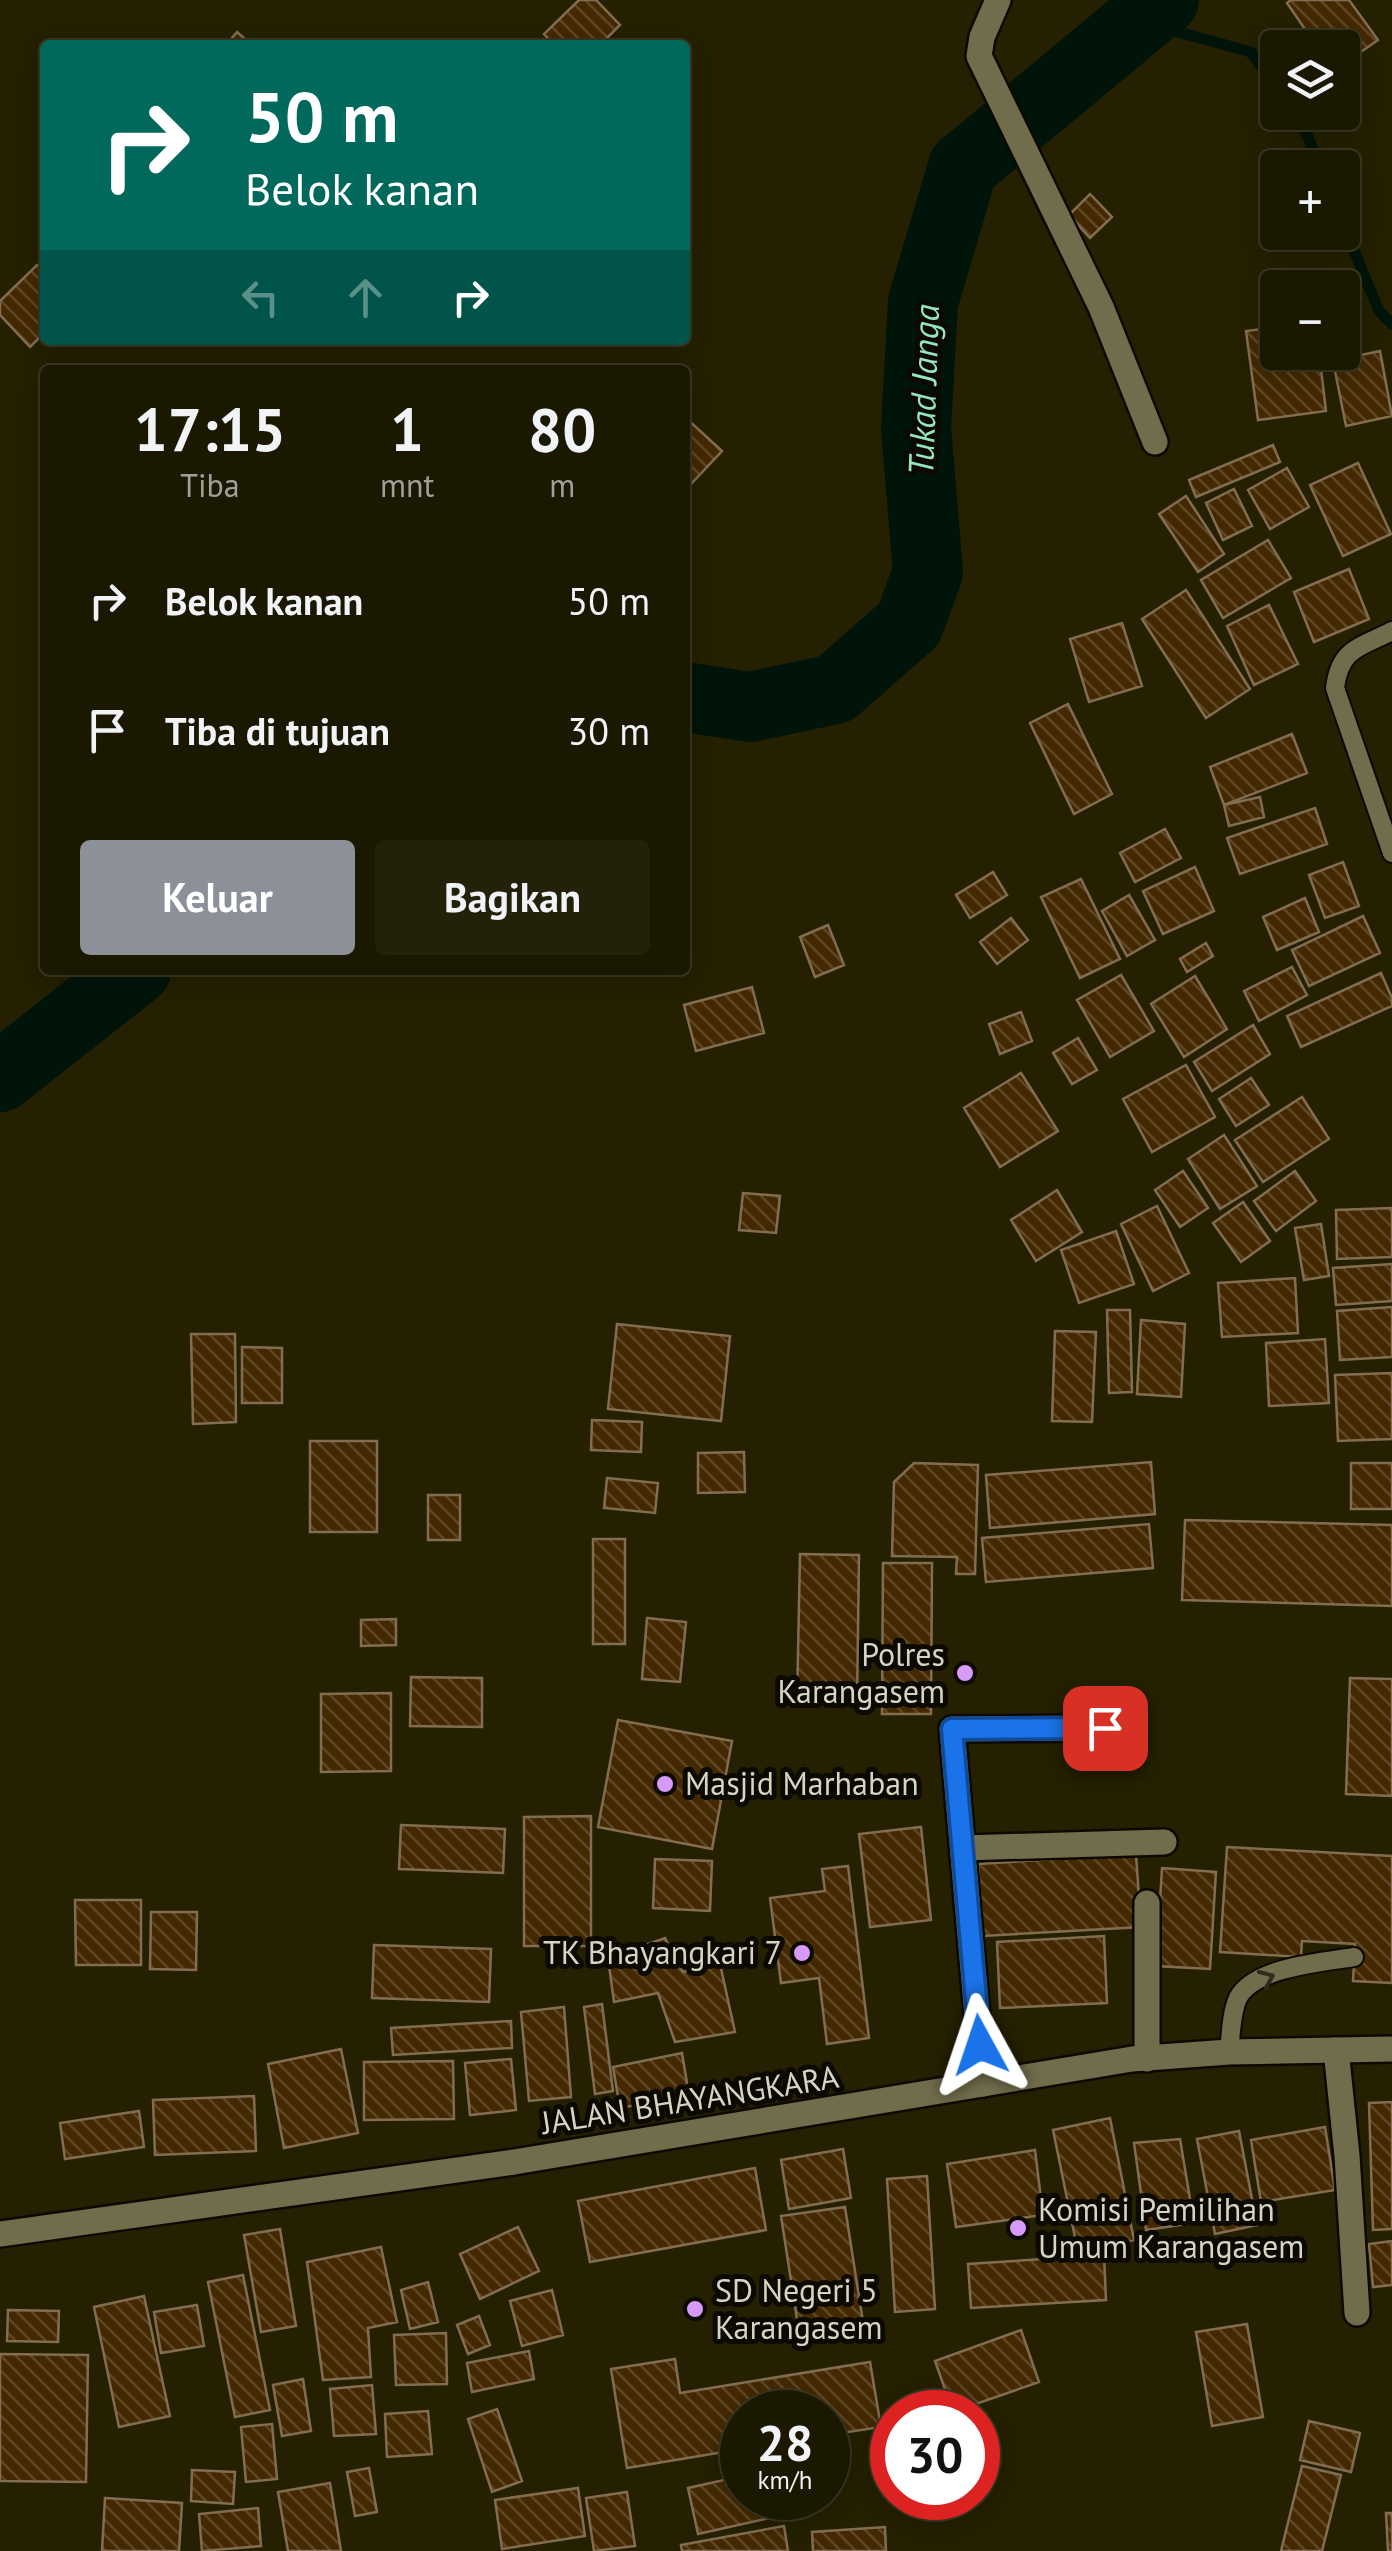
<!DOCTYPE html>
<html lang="id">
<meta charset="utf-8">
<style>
:root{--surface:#1b1801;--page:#24210b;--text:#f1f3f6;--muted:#a0a099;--line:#393723;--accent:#8c9099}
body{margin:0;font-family:"PT Sans",sans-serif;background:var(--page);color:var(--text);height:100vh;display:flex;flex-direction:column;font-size:38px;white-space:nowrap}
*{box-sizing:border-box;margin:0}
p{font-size:32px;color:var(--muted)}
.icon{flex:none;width:55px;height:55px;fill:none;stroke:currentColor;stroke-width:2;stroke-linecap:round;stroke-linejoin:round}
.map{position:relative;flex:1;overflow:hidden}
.details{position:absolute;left:40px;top:365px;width:650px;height:610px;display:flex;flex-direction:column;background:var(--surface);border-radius:10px;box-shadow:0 5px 25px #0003,0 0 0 2px var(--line)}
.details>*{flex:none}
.top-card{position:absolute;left:40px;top:40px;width:650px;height:305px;border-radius:10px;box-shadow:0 5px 25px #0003,0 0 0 2px var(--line);background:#00695c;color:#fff;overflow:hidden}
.controls{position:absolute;left:1260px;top:30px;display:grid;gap:20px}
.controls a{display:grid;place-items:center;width:100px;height:100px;border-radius:10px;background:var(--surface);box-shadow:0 5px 25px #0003,0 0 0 2px var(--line);font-size:50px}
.speed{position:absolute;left:720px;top:2390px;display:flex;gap:20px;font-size:50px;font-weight:700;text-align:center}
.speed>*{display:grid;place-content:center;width:130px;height:130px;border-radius:50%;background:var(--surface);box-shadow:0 5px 25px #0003,0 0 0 2px var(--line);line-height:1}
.speed small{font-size:25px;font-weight:400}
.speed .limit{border:15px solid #d22;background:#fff;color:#111}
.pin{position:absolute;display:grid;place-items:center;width:85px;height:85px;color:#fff;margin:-42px;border-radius:20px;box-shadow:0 5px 15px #0006}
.me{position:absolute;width:110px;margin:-55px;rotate:355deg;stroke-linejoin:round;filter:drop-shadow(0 0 8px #0008)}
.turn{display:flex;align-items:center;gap:35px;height:210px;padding:0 40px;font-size:45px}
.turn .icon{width:130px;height:130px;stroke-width:2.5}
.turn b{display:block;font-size:70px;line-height:85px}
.lanes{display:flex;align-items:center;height:95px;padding:0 40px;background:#0003;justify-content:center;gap:50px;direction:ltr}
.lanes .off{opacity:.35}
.eta{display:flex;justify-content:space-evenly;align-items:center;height:170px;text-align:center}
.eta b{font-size:60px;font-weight:800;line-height:70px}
.action{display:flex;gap:20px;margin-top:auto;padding:20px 40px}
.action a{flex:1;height:115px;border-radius:10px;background:var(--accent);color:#fff;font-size:40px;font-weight:800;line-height:115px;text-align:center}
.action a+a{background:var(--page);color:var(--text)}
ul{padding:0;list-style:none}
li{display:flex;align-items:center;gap:30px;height:130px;padding:0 40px}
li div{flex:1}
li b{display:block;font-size:38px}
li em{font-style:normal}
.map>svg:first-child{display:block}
</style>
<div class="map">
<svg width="1392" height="2551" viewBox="0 0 1392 2551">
<defs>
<pattern id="building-back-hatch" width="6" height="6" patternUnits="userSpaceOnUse" patternTransform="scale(2.5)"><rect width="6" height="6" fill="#442900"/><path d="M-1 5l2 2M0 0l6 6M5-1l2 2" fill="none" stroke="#5e4724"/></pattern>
</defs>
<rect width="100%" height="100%" fill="#242001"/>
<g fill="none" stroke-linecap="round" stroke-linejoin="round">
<path stroke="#001409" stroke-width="11" d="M 1138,21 L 1251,52 L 1278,91
M 1292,112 L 1308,137 L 1320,168
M 1342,222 L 1379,311 L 1392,324"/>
<path stroke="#001409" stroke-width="70" d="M 685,697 L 750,707 L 835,689 L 909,624 L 928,572 L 916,428 L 923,302 L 963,167 L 1164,0
M 0,1077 L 136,970"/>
</g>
<path fill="url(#building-back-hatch)" stroke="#836d52" stroke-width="2.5" d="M 579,0 L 596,0 L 620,25 L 600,45 L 554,45 L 544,34 Z
M 1291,0 L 1349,0 L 1378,40 L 1342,65 L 1342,48 L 1318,48 L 1287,3 Z
M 237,32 L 252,45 L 226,45 Z
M 1090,194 L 1112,217 L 1090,238 L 1069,215 Z
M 37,265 L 45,274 L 45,332 L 30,347 L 0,315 L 0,301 Z
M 1278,327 L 1278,352 L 1319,352 L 1326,411 L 1258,420 L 1246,331 Z
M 1380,351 L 1392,416 L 1346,426 L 1333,361 Z
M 685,417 L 722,451 L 691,484 L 685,478 Z
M 1273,445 L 1280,462 L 1196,497 L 1189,480 Z
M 1358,463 L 1391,534 L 1343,556 L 1310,485 Z
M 1287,468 L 1309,507 L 1270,529 L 1248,490 Z
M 1234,489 L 1252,526 L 1223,540 L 1206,503 Z
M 1186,496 L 1224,554 L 1198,572 L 1159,514 Z
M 1268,540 L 1291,578 L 1223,618 L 1201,580 Z
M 1349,569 L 1369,619 L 1314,642 L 1294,592 Z
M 1186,590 L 1250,689 L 1206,718 L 1142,619 Z
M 1269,605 L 1298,664 L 1254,685 L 1227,626 Z
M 1122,623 L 1142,686 L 1089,702 L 1070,639 Z
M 1068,704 L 1112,794 L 1074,814 L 1030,723 Z
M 1292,734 L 1307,773 L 1224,805 L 1210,767 Z
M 1260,797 L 1264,817 L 1229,826 L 1224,805 Z
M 1315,808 L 1327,844 L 1240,874 L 1227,838 Z
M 1165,829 L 1181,858 L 1135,882 L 1120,853 Z
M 1343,862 L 1359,906 L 1325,918 L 1309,875 Z
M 1195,867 L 1214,911 L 1163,934 L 1143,891 Z
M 993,872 L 1007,895 L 970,918 L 956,895 Z
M 1081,879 L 1120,959 L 1080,978 L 1041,897 Z
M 1129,895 L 1155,940 L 1127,956 L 1102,911 Z
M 1305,898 L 1319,932 L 1277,950 L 1263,917 Z
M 1363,916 L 1380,953 L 1309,986 L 1292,950 Z
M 1011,918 L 1028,940 L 997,964 L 980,942 Z
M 828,925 L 844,965 L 815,977 L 800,937 Z
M 1206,943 L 1213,956 L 1187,972 L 1180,959 Z
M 1292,967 L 1307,995 L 1259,1021 L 1244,991 Z
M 1381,973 L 1392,998 L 1392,1006 L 1301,1047 L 1287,1016 Z
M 1121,975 L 1154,1031 L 1110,1057 L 1077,1000 Z
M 1195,976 L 1227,1029 L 1184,1057 L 1151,1004 Z
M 752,987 L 764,1033 L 696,1051 L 684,1005 Z
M 1021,1012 L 1032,1041 L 1000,1054 L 989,1024 Z
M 1253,1025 L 1270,1054 L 1212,1091 L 1194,1062 Z
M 1078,1038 L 1097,1070 L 1072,1084 L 1053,1053 Z
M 1186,1065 L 1215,1117 L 1152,1152 L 1123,1099 Z
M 1021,1073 L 1058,1131 L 1000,1167 L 964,1108 Z
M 1251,1078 L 1269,1105 L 1236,1126 L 1219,1099 Z
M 1302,1097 L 1329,1139 L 1263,1182 L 1235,1140 Z
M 1224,1135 L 1257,1186 L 1220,1209 L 1188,1159 Z
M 1183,1171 L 1208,1208 L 1180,1227 L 1155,1190 Z
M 1295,1171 L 1316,1201 L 1276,1231 L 1254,1201 Z
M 1057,1190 L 1082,1232 L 1036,1261 L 1011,1220 Z
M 743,1193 L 780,1196 L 776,1233 L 739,1230 Z
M 1243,1202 L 1270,1241 L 1241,1262 L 1213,1223 Z
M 1157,1206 L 1189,1273 L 1153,1291 L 1121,1224 Z
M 1392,1208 L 1392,1257 L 1337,1259 L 1336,1210 Z
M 1321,1224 L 1329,1276 L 1304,1280 L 1295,1228 Z
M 1116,1231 L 1134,1284 L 1079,1303 L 1061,1250 Z
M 1392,1264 L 1392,1301 L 1336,1305 L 1333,1268 Z
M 1295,1278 L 1298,1333 L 1222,1337 L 1218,1283 Z
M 1392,1307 L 1392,1357 L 1340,1360 L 1337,1311 Z
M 1107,1310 L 1130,1310 L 1132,1392 L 1109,1393 Z
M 1141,1320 L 1185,1324 L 1181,1397 L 1137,1394 Z
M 617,1324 L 730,1336 L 721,1421 L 608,1409 Z
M 1055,1331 L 1096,1332 L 1092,1422 L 1052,1421 Z
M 191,1334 L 235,1334 L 236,1422 L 193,1424 Z
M 1325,1339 L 1329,1403 L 1269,1406 L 1266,1343 Z
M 242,1347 L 282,1348 L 282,1403 L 242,1403 Z
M 1392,1373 L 1392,1439 L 1338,1441 L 1335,1375 Z
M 592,1420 L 642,1422 L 641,1452 L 591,1450 Z
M 310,1441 L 377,1441 L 377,1532 L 310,1532 Z
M 744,1452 L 745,1492 L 698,1493 L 698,1453 Z
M 1151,1462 L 1155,1514 L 990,1528 L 986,1475 Z
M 914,1463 L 978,1465 L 975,1574 L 956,1574 L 957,1557 L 892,1556 L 894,1482 Z
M 1351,1463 L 1392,1463 L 1392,1509 L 1351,1509 Z
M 607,1478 L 658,1483 L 655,1513 L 604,1508 Z
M 428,1495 L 460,1495 L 460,1540 L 428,1540 Z
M 1185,1520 L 1392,1525 L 1392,1606 L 1182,1600 Z
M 1149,1524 L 1153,1568 L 986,1582 L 982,1538 Z
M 593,1539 L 625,1539 L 625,1644 L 593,1644 Z
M 800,1554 L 859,1555 L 857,1704 L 797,1703 Z
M 883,1563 L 932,1563 L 931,1714 L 882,1714 Z
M 647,1618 L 686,1622 L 680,1682 L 642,1679 Z
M 396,1619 L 396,1645 L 361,1646 L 361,1620 Z
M 411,1677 L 482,1678 L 482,1727 L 410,1726 Z
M 1350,1678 L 1392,1679 L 1392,1796 L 1346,1794 Z
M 391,1693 L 391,1771 L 321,1772 L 321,1694 Z
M 618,1720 L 732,1741 L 712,1849 L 598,1827 Z
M 591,1816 L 591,1946 L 524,1946 L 524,1817 Z
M 401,1825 L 505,1829 L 503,1873 L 399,1869 Z
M 921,1827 L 931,1920 L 870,1927 L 859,1834 Z
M 1227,1847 L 1392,1856 L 1392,1983 L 1353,1981 L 1355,1944 L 1302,1941 L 1301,1957 L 1220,1952 Z
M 1136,1854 L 1141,1927 L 983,1936 L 978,1864 Z
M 655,1859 L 712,1861 L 710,1911 L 653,1908 Z
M 848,1866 L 869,2038 L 827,2044 L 819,1978 L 781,1983 L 770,1898 L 825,1891 L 822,1869 Z
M 1162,1868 L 1216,1872 L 1210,1969 L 1156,1966 Z
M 75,1900 L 141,1900 L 141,1965 L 76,1965 Z
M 151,1912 L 197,1912 L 196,1970 L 150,1969 Z
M 1104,1936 L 1107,2003 L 1000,2008 L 997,1942 Z
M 665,1938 L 683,1972 L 720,1964 L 735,2032 L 675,2042 L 658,1993 L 614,2002 L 608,1958 Z
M 374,1945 L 491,1949 L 489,2002 L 372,1998 Z
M 602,2004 L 613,2091 L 595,2094 L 584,2007 Z
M 564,2007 L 571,2097 L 529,2101 L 521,2012 Z
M 511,2021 L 512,2048 L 393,2055 L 391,2028 Z
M 341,2049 L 358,2133 L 284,2148 L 268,2064 Z
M 682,2053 L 689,2095 L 620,2108 L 613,2067 Z
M 511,2059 L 516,2110 L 470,2115 L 465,2063 Z
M 453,2061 L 454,2119 L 364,2120 L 364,2062 Z
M 254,2096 L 256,2151 L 155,2155 L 153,2100 Z
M 1392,2102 L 1392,2229 L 1373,2230 L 1369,2103 Z
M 139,2111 L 144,2147 L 65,2159 L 60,2123 Z
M 1110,2118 L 1134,2240 L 1078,2252 L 1053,2130 Z
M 1325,2127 L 1335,2190 L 1261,2202 L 1251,2140 Z
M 1239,2131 L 1257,2225 L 1215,2234 L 1197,2139 Z
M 1180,2139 L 1194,2223 L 1146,2230 L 1134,2143 Z
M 843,2149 L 851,2198 L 789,2209 L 781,2160 Z
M 1035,2150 L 1043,2215 L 956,2227 L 947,2164 Z
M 755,2168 L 766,2230 L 590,2262 L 578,2201 Z
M 927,2176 L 935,2309 L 895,2312 L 887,2179 Z
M 845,2207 L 863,2322 L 799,2332 L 781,2216 Z
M 518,2227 L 539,2271 L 480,2299 L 460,2254 Z
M 280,2229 L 296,2326 L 261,2332 L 244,2235 Z
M 1392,2241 L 1392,2285 L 1373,2287 L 1369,2244 Z
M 381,2247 L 397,2322 L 368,2328 L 371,2377 L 323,2380 L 307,2262 Z
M 1104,2255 L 1106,2300 L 971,2308 L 968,2264 Z
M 243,2275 L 270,2410 L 235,2417 L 208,2282 Z
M 428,2282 L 438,2322 L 410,2329 L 401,2290 Z
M 552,2290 L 563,2335 L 522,2346 L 510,2301 Z
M 144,2296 L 170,2416 L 119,2427 L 94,2307 Z
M 197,2305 L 204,2346 L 161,2353 L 154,2312 Z
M 8,2310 L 59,2311 L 58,2342 L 7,2341 Z
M 479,2316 L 490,2345 L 468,2354 L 457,2325 Z
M 1247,2324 L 1263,2417 L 1212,2426 L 1196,2332 Z
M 1021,2330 L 1039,2382 L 953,2412 L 935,2361 Z
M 446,2333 L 447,2384 L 396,2385 L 394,2335 Z
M 529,2351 L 534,2379 L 472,2392 L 467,2363 Z
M 0,2354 L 88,2355 L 86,2482 L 0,2481 Z
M 675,2359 L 680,2393 L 870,2362 L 881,2427 L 828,2435 L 828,2412 L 742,2412 L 742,2449 L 627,2468 L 611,2369 Z
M 303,2379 L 311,2431 L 282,2436 L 273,2385 Z
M 372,2385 L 376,2434 L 334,2436 L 330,2389 Z
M 497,2409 L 522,2481 L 492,2492 L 468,2419 Z
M 428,2411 L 432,2454 L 387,2457 L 385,2414 Z
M 1309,2421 L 1360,2433 L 1351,2472 L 1300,2460 Z
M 272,2424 L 277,2479 L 246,2482 L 241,2427 Z
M 1302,2466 L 1341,2475 L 1322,2551 L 1281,2551 Z
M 369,2468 L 377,2512 L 355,2516 L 347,2472 Z
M 192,2470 L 235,2472 L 233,2504 L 191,2501 Z
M 742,2476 L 742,2498 L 802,2498 L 805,2510 L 698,2534 L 688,2488 Z
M 330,2483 L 341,2551 L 288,2551 L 278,2492 Z
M 578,2488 L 585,2536 L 502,2549 L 495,2500 Z
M 627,2492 L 635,2546 L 594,2551 L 586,2498 Z
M 105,2498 L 182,2503 L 179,2551 L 102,2551 Z
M 258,2508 L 261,2546 L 202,2551 L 199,2514 Z
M 1386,2513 L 1392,2513 L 1392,2551 L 1388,2551 Z
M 784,2526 L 788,2551 L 682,2551 L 681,2545 Z
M 885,2527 L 886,2551 L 813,2551 L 812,2532 Z"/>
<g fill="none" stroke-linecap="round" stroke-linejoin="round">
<defs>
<path id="service" d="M 1392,631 C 1359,648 1340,648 1335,688 L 1392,853
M 1229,2052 C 1231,2035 1231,2013 1238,1998 C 1254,1967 1324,1962 1354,1957"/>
<path id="minor" d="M 998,0 L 982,37 L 979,56 L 1101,307 L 1155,442
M 963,1848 L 1164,1842
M 1147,1903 L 1147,2059
M 1336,2050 L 1347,2156 L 1357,2313
M 983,2084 L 952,1729 L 1105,1728"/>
<path id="tertiary" d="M 0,2234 L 514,2162 L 1132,2059 L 1229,2052 L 1392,2049"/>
</defs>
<use href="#service" stroke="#0d0900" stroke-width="22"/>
<use href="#minor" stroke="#0d0900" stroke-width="30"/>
<use href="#tertiary" stroke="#0d0900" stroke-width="30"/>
<use href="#service" stroke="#716d4c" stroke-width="18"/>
<use href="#minor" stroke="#716d4c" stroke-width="25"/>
<use href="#tertiary" stroke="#716d4c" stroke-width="25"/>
</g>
<defs><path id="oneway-chevron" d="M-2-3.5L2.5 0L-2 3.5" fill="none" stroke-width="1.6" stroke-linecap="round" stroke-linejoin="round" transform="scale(2.5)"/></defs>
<use stroke="#2f2c1b" href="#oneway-chevron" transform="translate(1267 1978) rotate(-24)"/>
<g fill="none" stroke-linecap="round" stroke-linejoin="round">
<defs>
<path id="route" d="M 980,2045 L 952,1729 L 1105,1728"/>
</defs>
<use href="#route" stroke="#114b97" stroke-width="25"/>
<use href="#route" stroke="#1a73e8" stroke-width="18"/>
</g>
<g fill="#d89af8" stroke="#0b0901" stroke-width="4">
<circle cx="965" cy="1673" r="10"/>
<circle cx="665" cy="1784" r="10"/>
<circle cx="802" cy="1953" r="10"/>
<circle cx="1018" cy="2228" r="10"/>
<circle cx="695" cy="2309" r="10"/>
</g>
<g text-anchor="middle" stroke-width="10" stroke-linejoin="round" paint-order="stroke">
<g font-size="32" fill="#d6d4c2" stroke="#0b0901" text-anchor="start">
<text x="945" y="1666" text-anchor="end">Polres<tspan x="945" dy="37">Karangasem</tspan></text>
<text x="685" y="1795">Masjid Marhaban</text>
<text x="782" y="1964" text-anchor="end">TK Bhayangkari 7</text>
<text x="1038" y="2221">Komisi Pemilihan<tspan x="1038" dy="37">Umum Karangasem</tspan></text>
<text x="715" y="2302">SD Negeri 5<tspan x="715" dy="37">Karangasem</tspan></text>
</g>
<g font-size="32" fill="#d6d4c2" stroke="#0b0901">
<text transform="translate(690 2100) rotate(-9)" y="11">JALAN BHAYANGKARA</text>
</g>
<g font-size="35" font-style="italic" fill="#96e6bd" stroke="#0b0901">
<text transform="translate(924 390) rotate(-88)" y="12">Tukad Janga</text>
</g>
</g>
</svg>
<div class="controls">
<a><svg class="icon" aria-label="layers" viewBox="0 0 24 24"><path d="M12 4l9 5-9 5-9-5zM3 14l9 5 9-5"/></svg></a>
<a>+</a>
<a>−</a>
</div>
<div class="speed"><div>28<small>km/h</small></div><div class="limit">30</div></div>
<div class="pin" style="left:1105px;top:1728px;background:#d93025"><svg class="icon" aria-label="arrive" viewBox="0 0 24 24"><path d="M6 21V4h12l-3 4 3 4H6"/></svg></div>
<svg class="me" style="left:980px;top:2045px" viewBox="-20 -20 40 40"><path d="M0-17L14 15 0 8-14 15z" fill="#1a73e8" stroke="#fff" stroke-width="4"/></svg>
<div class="top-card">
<div class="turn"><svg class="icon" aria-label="right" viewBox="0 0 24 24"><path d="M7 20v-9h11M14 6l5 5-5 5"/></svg><div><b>50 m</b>Belok kanan</div></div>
<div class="lanes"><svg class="icon off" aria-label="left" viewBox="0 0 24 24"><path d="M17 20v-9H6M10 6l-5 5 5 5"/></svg><svg class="icon off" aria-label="ahead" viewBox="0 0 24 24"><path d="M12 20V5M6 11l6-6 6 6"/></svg><svg class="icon" aria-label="right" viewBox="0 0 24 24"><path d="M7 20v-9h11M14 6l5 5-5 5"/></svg></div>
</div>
<section class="details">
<div class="eta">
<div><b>17:15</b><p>Tiba</p></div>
<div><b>1</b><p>mnt</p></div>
<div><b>80</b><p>m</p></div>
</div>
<ul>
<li><svg class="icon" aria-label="right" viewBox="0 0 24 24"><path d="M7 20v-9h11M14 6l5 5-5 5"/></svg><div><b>Belok kanan</b></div><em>50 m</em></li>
<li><svg class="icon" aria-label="arrive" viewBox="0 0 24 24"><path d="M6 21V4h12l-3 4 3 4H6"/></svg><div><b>Tiba di tujuan</b></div><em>30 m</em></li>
</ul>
<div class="action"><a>Keluar</a><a>Bagikan</a></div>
</section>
</div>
